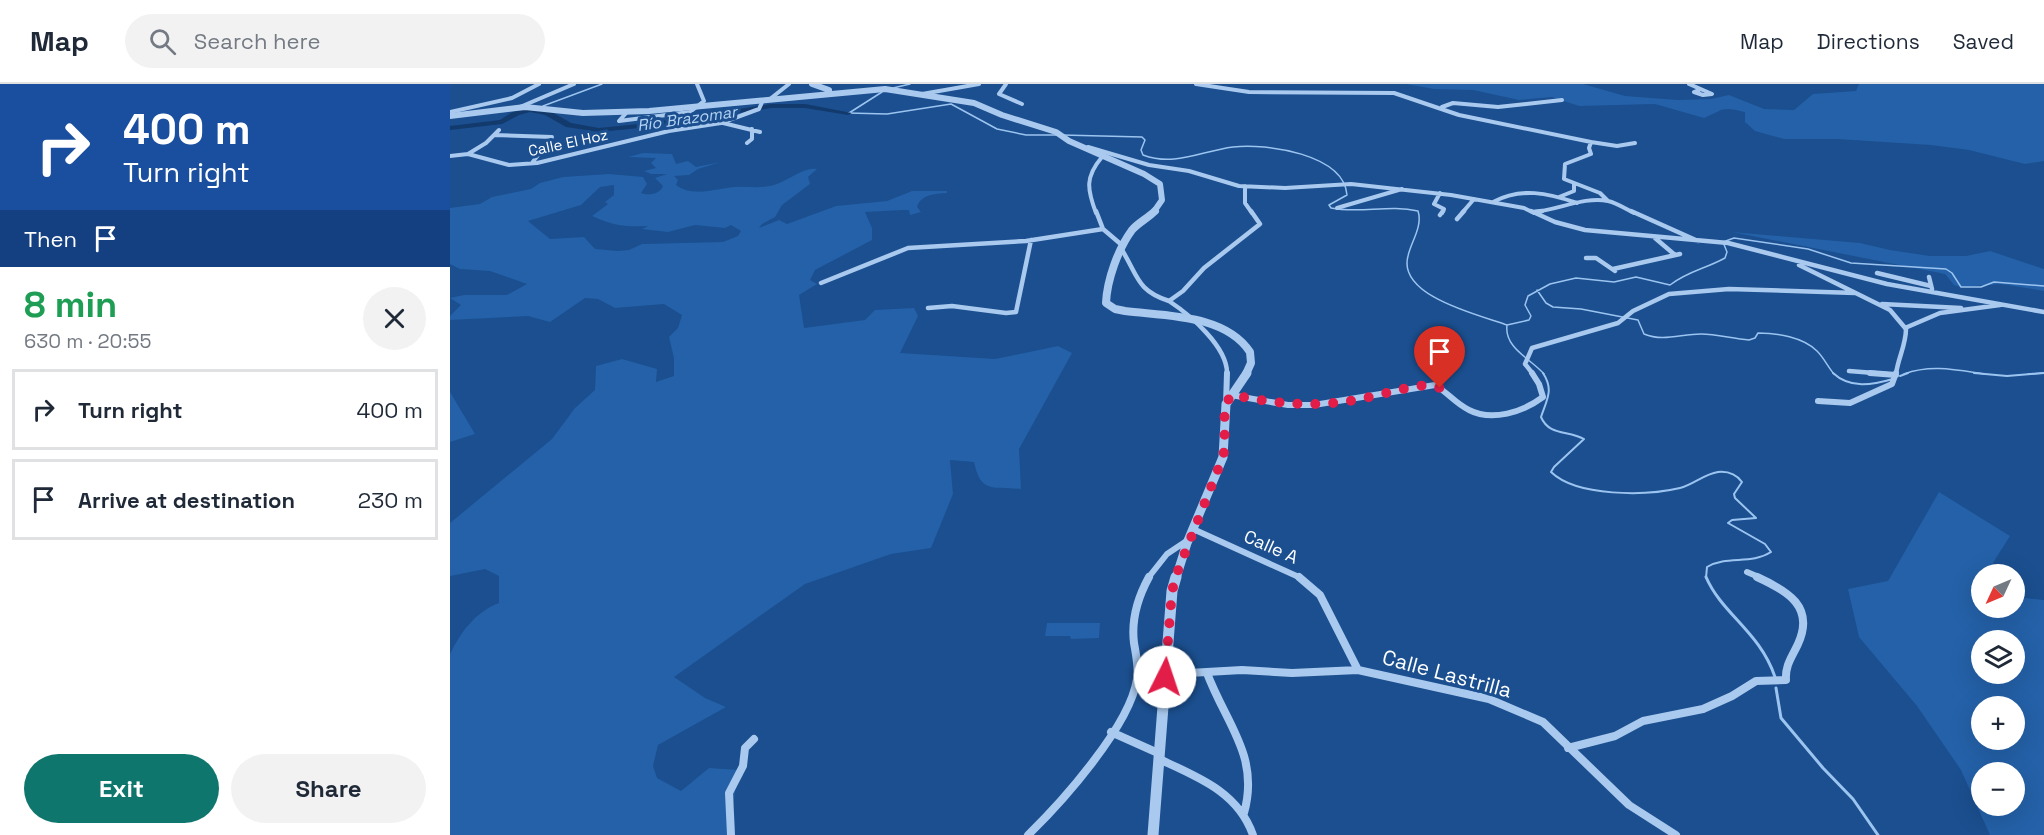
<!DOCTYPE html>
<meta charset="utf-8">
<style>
:root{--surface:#fff;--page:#f2f2f3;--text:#1f2937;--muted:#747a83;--line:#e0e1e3;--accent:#0f766e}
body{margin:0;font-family:"Space Grotesk",sans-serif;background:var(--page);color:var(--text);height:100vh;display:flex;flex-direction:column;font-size:22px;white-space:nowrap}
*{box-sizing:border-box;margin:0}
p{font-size:20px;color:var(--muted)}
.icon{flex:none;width:33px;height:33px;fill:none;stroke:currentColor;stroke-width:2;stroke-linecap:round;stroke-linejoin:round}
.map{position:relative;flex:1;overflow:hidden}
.sheet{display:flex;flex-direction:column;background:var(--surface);width:450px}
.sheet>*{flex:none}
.guide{background:#1a4fa0;color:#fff;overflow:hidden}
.needle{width:39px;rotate:226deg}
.buttons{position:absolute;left:1521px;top:480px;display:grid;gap:12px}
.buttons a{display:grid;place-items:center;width:54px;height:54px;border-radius:50%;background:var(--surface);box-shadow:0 6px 24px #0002;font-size:30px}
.pin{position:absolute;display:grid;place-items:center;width:51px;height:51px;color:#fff;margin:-62px -26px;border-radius:50% 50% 50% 0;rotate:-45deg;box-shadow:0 0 6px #0007}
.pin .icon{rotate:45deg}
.me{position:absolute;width:66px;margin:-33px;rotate:4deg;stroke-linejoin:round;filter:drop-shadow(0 0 4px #0008)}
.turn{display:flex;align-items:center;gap:21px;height:126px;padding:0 24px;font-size:27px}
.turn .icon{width:78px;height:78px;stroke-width:2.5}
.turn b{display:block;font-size:42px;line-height:51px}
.then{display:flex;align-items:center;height:57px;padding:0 24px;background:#0003;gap:12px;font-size:22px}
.round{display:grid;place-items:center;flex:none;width:63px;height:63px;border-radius:32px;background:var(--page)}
.head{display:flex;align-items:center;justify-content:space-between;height:102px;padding:0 24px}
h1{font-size:36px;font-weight:700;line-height:45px;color:#1e9e55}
.cta{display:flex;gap:12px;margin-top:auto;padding:12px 24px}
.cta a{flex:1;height:69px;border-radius:36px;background:var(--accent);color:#fff;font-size:24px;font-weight:700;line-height:69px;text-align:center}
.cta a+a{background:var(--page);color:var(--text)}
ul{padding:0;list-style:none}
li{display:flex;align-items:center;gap:18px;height:81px;margin:0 12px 9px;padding:0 12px;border:3px solid var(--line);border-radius:0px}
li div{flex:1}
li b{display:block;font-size:22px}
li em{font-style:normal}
header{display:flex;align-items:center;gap:36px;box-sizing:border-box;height:84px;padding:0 30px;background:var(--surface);border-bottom:2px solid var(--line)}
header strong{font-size:28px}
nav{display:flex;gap:33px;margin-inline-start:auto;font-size:21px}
.search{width:420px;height:54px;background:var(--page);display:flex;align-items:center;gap:15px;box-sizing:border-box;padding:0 21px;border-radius:33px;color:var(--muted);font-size:22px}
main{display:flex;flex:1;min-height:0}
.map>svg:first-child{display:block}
</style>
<header>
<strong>Map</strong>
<div class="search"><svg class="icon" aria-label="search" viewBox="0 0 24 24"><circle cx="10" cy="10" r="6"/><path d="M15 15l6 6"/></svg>Search here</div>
<nav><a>Map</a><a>Directions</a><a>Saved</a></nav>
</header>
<main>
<section class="sheet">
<div class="guide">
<div class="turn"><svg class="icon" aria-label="right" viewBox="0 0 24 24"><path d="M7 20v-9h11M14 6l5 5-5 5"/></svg><div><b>400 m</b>Turn right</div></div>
<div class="then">Then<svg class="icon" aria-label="arrive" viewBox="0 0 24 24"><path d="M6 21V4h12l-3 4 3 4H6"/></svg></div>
</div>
<div class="head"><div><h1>8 min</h1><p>630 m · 20:55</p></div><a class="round"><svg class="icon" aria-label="close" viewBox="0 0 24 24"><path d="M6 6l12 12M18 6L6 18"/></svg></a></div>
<ul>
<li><svg class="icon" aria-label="right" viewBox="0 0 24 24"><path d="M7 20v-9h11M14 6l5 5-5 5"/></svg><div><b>Turn right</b></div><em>400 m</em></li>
<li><svg class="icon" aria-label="arrive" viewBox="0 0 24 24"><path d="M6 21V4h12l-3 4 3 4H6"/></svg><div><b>Arrive at destination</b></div><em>230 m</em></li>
</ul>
<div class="cta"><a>Exit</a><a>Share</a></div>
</section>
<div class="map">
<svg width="1594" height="751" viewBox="0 0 1594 751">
<rect width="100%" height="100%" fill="#1b4f8f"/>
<path fill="#2461a8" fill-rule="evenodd" d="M 956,0 L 1133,0 L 1175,12 L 1228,16 L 1261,15 L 1279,11 L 1314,25 L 1344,26 L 1363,10 L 1406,7 L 1409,0 L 1594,0 L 1594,77 L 1575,80 L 1519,66 L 1481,61 L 1387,55 L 1334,55 L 1305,47 L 1295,38 L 1295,28 C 1272,22 1274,25 1254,34 L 1205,20 L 1129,22 L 1102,13 L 1069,16 L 1023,6 L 984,5 Z
M 193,69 L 222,70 L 226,80 L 238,77 L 246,83 L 271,78 L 248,85 L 239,91 L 224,92 L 228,96 L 226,101 C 243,114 267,104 286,103 C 299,102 310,105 324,101 C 338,97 353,83 367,85 L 358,93 L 360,100 L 332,121 L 325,133 L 312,140 L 309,144 L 329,136 L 337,140 L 386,122 L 437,117 L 462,107 L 497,107 L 497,109 C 485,110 471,110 467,123 L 471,128 L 460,131 L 459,126 L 453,126 L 415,128 L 422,144 L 422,156 L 365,186 L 360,196 L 367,200 L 349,211 L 354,244 L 415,236 L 425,226 L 464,224 L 468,232 L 450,269 L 545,275 L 608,262 L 622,269 L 569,365 L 571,405 C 542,402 531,410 524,378 L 500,376 L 503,410 L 481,464 L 441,470 L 355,500 L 224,593 L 255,614 L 276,623 L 208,661 L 203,682 L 207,694 L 231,707 L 259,684 L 288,686 L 279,751 L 0,751 L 0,570 C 11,548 25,528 49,519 L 49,492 L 35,485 L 0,492 L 0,439 L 102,355 L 125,324 L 145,306 L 146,282 L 172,275 L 207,285 L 206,298 L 224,292 L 224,274 L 219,253 L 228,244 L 232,231 L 214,220 L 165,224 L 148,215 L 135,214 L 100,238 L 78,232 L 0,236 L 0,232 L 11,221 L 0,214 L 14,211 L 57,211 L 77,200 L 40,187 L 10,185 L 0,180 L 0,124 L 30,120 L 42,113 L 81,105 L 90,99 L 113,93 L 159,90 L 193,93 L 197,100 L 191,109 C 199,112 210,110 213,102 L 205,94 L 217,90 L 201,90 L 194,87 L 206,84 L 201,79 L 206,74 L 178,73 ZM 164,101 L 164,111 L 155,118 L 158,120 L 142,132 C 164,142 175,143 198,142 L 192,145 L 218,148 L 245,141 L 275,144 L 281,141 L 291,147 L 288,152 L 273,158 L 192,160 L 179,166 L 168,167 L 145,165 L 134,153 L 100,155 L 78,137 L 131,121 L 150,103 Z
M 1282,148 L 1410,159 L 1440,166 L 1480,172 L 1516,172 L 1540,167 L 1594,185 L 1594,207 L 1551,200 L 1510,203 L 1504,201 L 1495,190 Z
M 0,308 L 25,350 L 0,358 Z
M 1489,408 L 1560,452 L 1536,490 L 1532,490 L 1531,498 L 1526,507 L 1531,508 L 1532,524 L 1564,524 L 1565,513 L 1594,516 L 1594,751 L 1540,751 L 1511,686 L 1467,622 L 1409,553 L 1398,505 L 1438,497 ZM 1532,556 L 1564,556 L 1564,590 L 1532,590 ZM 1532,622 L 1564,622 L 1564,656 L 1532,656 ZM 1532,688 L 1564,688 L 1564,722 L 1532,722 Z
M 597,539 L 650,539 L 649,554 L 621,555 L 620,552 L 595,552 Z"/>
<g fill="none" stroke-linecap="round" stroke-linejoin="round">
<path stroke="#9cc4f0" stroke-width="1.5" d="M 443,4 L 460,0
M 93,22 L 152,0
M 398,29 L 437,30 L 501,20 L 547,45 L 576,51 L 606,51
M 399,29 L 432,8
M 612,51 L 692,53 L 695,56 L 691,66 L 693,71 C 725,83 751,67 783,63 C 816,59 894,70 897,111 L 879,121 L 881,124 C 910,130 939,120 968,127 C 973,142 961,158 958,172 C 947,212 1029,231 1057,241
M 1087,206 L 1096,219 L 1103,223 L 1131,225 L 1188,236 L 1194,250 C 1213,258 1231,250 1251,250 C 1267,250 1283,255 1299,256 L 1305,254 L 1308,249 C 1327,249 1353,253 1367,267 C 1374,274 1378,283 1384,290
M 1057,241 C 1054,264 1081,275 1094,290
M 1057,241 L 1079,236 L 1081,232 L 1075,221 L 1078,212 L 1100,200 L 1126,194 L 1164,198 L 1186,193 L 1220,201 C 1238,187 1255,185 1275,174 L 1277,168 L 1273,158 L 1284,154 L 1358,165 L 1401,179 L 1496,185 L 1502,189 L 1511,203 L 1531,203 L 1544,198 L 1594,202
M 1454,290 C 1481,280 1507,286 1534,290
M 1578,290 L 1594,289"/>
<path stroke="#9cc4f0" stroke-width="2" d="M 1093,289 C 1104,306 1097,315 1091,333 C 1099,352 1118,346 1134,355 L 1104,383 L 1101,388 C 1127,413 1196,412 1230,404 C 1243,401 1254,390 1268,388 C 1278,387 1286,390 1292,398 L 1284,410 L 1285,414 L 1306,434 L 1282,436 L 1278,439 L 1315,460 L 1321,468 C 1301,481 1277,471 1257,483 L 1256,494
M 1383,289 C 1400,305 1422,301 1443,295
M 1524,289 L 1557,292 L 1594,289
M 1450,292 L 1458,289"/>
<path stroke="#9cc4f0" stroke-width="3" d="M 1256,493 C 1272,530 1310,548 1325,593
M 1326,604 L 1331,634 L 1373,684 L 1403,715 L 1428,751"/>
<path fill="#123a6d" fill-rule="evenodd" d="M 321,20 L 355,20 L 402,29 L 398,31 L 355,24 L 321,24 L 199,43 L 149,48 L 116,43 L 95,31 L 80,28 L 69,31 L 52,40 L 0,46 L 0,42 L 50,36 L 64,27 L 80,24 L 100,27 L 121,39 L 149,44 L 199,39 Z"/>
<path stroke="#a9c9ee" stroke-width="4" d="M 556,0 L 549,10 L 572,20
M 746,0 L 799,8 L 944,9 L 1009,31 L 1141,58 L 1139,64 L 1141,70 L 1115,80 L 1114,95 L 1150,109 L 1158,117
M 1239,0 L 1262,10 L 1253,11 L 1244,8 L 1249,6
M 472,10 L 529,0
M 320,15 L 339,0
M 70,23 L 124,0
M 992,23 L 1003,19 L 1048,23 L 1112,16
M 0,28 L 62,14 L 89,0
M 177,28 L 169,37 L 240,28 L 254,17 L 247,0
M 273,39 L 310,48
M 44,51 L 102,53 L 82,79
M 1141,58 L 1167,62 L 1185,59
M 297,59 L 302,55 L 302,45
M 638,63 L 699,81 L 739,87 L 789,102 L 835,104 L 901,100 L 1001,111 L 1074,124 L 1084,129
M 18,70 L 36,59 L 49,46
M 0,72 L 18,70 L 59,81 L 87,79 L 219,47 L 271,39 L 309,25 L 313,16
M 795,102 L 795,119 L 802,129
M 990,109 L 984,120 L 994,125 L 992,129
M 1109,113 L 1124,107 L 1124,100
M 1043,118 C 1071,103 1098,109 1127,119
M 887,124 L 952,105
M 1084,128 C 1108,126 1135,112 1158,117 C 1167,119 1176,125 1184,129
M 646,129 C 637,105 635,93 652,73
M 1012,129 L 1024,115"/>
<path stroke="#a9c9ee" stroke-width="4.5" d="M 646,127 L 653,145 L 673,162
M 1081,127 L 1105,138 L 1135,146 L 1278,159 L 1437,200 L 1594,228
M 1181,127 L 1248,157
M 1084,128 L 1092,127
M 990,131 L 993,127
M 1007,135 L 1014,127
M 1205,154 L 1225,171
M 672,166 C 688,192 687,207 719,217
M 1136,174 L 1146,174 L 1165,187
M 1349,181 L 1440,226 L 1456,245 C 1456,261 1448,274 1446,290
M 1163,185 L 1230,170
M 1427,189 L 1481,202
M 1479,193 L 1482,205
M 371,199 L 458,164 L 576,157 L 653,145
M 1432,220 L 1511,224
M 478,224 L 502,222 L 556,229 L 566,228 L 581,156
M 1455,244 L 1490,229 L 1550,221
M 1399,287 L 1437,290
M 777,290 C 778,263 740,231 719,217 L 733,207 L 754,184 L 810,140 L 801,127
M 1083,290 L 1075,280 L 1082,264 L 1168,239 L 1183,227 L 1219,210 L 1279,205 L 1405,209"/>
<path stroke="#a9c9ee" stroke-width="6" d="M 1420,289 L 1446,291
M 781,311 L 838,321 L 864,321 L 985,301 C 997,308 1006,320 1019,326 C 1042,338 1073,328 1093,313 L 1089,300 L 1082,289
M 1368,317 L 1400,319 L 1442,300 L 1446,289
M 776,320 L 777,289
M 743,445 L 851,494
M 1297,488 L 1311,494
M 698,494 L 717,470 L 738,456"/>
<path stroke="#a9c9ee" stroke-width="8" d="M 849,493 L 870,511 L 908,586
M 757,589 C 776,640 810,672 794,729
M 716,593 L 739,589 L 792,586 L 842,589 L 908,586 L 1039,615 L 1093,638 L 1179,721 L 1226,751
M 661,648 L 708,669
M 1118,664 L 1165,652 L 1193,637 L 1253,625 L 1282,612 L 1306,597 L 1336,596 C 1335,581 1342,573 1348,560 C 1365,523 1338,507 1307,493
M 709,675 C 748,693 788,708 803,751
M 281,751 L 279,709 L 293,682 L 295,664 L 304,655
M 578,751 C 612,718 680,642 687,595 C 689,583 686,571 684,559 C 681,535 688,513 699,493"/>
<path stroke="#a9c9ee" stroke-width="6" d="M 362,0 L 379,6
M 0,32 L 75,23 L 133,29 L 199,27 L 435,5 L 524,19 L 552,31 L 606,48 L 619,57 L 694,90 L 710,100 L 712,116 L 703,129"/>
<path stroke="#a9c9ee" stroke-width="8" d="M 705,127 C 698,134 688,139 682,146 C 668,165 657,196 656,219 L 665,225 L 675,227 C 715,232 775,230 800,268 L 801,279 L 796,290"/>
<path stroke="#a9c9ee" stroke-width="9" d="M 726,494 L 737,459 L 773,373 L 776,320 L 797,289"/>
<path stroke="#a9c9ee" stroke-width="11" d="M 703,751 L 722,507 L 726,493"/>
</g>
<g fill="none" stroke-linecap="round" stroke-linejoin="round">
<path stroke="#e11d48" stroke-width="10" stroke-dasharray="0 18" d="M 715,593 L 722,507 L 727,489 L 773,373 C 778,351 769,330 781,311 C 841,322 876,325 936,309 C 952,306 976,297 990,304"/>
</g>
<g text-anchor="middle" stroke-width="6" stroke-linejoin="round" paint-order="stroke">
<g font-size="15" fill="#fff" stroke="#1b4f8f">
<text transform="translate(118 59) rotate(-12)" y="5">Calle El Hoz</text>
</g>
<g font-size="16" font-style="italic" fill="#b5d3f5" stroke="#1b4f8f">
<text transform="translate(237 34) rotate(-8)" y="6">Río Brazomar</text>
</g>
<g font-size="18" fill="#fff" stroke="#1b4f8f">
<text transform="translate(821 463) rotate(24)" y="6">Calle A</text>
</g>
<g font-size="21" fill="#fff" stroke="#1b4f8f">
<text transform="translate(997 590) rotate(15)" y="7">Calle Lastrilla</text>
</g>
</g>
</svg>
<div class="buttons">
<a><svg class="needle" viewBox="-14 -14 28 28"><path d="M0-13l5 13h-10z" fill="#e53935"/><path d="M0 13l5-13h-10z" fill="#747a83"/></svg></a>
<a><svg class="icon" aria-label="layers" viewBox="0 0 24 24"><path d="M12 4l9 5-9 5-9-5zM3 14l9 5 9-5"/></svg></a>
<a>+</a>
<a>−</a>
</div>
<div class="pin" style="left:990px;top:304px;background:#d93025"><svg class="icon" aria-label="arrive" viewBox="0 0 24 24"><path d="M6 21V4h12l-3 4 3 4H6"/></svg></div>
<svg class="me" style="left:715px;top:593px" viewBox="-20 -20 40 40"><circle r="19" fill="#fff"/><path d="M0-13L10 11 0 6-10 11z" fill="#e11d48"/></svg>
</div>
</main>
